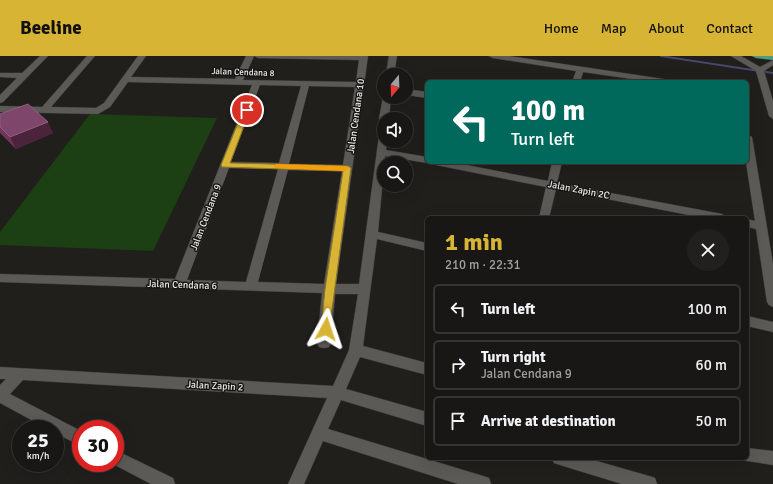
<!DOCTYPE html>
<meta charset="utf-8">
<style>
:root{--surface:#181715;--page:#21201e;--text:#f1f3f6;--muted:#9f9fa0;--line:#363634;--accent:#d8b434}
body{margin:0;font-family:Signika,sans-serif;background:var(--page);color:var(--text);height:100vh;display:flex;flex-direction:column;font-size:15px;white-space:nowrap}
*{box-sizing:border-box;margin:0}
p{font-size:13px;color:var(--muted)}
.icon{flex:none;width:22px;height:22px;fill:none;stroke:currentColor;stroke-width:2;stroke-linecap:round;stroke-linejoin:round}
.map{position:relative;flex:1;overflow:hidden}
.details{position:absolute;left:425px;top:160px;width:324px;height:244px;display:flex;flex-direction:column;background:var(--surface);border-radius:6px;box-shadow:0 4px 16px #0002,0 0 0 1px var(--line)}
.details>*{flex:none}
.top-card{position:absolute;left:425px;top:24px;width:324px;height:84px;border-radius:6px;box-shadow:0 4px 16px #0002,0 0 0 1px var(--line);background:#00695c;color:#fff;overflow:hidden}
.needle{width:26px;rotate:199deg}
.tools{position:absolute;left:377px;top:12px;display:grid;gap:8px}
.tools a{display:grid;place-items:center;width:36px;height:36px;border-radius:50%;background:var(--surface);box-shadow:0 4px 16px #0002,0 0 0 1px var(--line);font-size:20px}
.speed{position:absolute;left:12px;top:364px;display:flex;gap:8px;font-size:20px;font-weight:700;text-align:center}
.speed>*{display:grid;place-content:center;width:52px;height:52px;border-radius:50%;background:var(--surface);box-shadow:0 4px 16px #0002,0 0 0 1px var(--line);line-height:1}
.speed small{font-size:10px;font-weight:400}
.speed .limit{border:6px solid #d22;background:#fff;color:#111}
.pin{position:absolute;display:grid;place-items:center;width:34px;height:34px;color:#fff;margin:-17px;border:2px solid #fff;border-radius:50%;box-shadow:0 1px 4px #0007}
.me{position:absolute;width:44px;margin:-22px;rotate:5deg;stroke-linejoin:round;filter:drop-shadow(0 0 3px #0008)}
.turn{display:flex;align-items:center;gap:14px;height:84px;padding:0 20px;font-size:18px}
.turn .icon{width:52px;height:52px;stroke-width:2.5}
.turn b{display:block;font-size:28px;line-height:34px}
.round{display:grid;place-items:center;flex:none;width:42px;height:42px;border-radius:21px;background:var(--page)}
.head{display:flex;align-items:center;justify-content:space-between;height:68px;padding:0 20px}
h1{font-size:24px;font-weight:800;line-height:30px;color:var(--accent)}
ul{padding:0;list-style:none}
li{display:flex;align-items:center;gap:12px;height:50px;margin:0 8px 6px;padding:0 12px;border:2px solid var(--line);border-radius:6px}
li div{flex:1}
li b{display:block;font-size:15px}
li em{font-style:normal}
header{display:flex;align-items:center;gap:24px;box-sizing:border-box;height:56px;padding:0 20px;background:var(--accent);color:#111}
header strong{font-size:19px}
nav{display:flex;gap:22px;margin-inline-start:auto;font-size:14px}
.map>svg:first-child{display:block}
</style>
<header>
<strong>Beeline</strong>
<nav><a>Home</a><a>Map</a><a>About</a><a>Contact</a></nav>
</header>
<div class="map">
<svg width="773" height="428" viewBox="0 0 773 428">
<rect width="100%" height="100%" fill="#201f1c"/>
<path fill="#1c3f13" d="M 90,58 L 217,62 L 153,195 L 0,189 L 0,176 Z"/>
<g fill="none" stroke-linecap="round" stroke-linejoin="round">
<path fill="#46486f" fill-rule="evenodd" d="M 659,0 L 667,0 L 773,16 L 773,18 L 661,1 Z"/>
<defs>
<path id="minor" d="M 40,0 L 48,0 L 3,46 L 0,47 L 0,39 L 17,22 L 0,21 L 0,17 L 22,17 Z
M 87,0 L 95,0 L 51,51 L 96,52 L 104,47 L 138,0 L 146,0 L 131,21 L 235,23 L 246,0 L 254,0 L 243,24 L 356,26 L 359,4 L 258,2 L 254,0 L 368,0 L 336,228 L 359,228 L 381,65 L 379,63 L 383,41 L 384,39 L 384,41 L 391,41 L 389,63 L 384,63 L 384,85 L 387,85 L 386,94 L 427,101 L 427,106 L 431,106 L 427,107 L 385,100 L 378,176 L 427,187 L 427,195 L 377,183 L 363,290 L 427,307 L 427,319 L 360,301 L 346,333 L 427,356 L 427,370 L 341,344 L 328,373 L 483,420 L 489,422 L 491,428 L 458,428 L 323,385 L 304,428 L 288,428 L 327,342 L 23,324 L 10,338 L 81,375 L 81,390 L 55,377 L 55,373 L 48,373 L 0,347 L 0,329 L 6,323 L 0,323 L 0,311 L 333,330 L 349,294 L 358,238 L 335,238 L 331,287 L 329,291 L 324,292 L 319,291 L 317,287 L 322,237 L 0,226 L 0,218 L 175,223 L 252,29 L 128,26 L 110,51 L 98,58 L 0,56 L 0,50 L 42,51 ZM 260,29 L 301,30 L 279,107 L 231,106 ZM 309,30 L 355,31 L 343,109 L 289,108 ZM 229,112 L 278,113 L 246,226 L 187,224 ZM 288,114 L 342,115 L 324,228 L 258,226 Z
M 389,0 L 397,0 L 394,19 L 386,19 Z
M 489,0 L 509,0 L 670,24 L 674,26 L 653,26 L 583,16 L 580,26 L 572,26 L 576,15 L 493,2 Z
M 731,0 L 741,0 L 760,11 L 773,4 L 773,9 L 764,15 L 773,45 L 773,63 L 769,60 L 756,15 Z
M 406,33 L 427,36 L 427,42 L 406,39 Z
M 747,78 L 752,81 L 773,208 L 773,251 L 769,249 L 767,246 L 756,173 L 747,171 L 747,163 L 755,165 L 746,106 Z
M 431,106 L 451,106 L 548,125 L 552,106 L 562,106 L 557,127 L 722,158 L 727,162 L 704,162 L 556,133 L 549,162 L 539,162 L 546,131 L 436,109 Z
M 747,260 L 773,266 L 773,276 L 747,270 Z
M 747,392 L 773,395 L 773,409 L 741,404 L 740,402 L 747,402 Z
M 115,394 L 173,422 L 175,428 L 151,428 L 111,407 L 115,407 Z
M 552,402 L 586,402 L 649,420 L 655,422 L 657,428 L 622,428 L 560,409 L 554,407 Z"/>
<path id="major" d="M 752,0 L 773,0 L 773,4 L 756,2 Z"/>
</defs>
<use href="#minor" stroke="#3b3a38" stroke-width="1"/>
<use href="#major" stroke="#3b3a38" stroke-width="1"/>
<use href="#minor" fill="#5b5a56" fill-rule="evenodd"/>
<use href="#major" fill="#519a82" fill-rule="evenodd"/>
</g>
<path fill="#70335a" d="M 0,58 L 53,77 L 16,93 L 0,77 Z"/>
<path fill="#4b233b" d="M 48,66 L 53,77 L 16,93 L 10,81 Z"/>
<path fill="#7d466a" stroke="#8e607d" d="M 28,48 L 48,66 L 10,81 L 0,71 L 0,58 Z"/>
<path fill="#d8b434" stroke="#8c7522" d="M 244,52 L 250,54 L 230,107 L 348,110 L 351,112 L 329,276 L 322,276 L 321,273 L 325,233 L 343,115 L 222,111 L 221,109 Z"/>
<path fill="#f59e0b" d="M 277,108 L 345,110 L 349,112 L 345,115 L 274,112 L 274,109 Z"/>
<g text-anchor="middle" stroke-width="3" stroke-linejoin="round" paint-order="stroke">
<g font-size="9" fill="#e9e8e6" stroke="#171613">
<text transform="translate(243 16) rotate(2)" y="3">Jalan Cendana 8</text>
</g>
<g font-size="10" fill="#e9e8e6" stroke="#171613">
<text transform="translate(355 60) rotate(-82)" y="4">Jalan Cendana 10</text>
<text transform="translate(579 133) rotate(11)" y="4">Jalan Zapin 2C</text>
<text transform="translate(205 161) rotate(-69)" y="4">Jalan Cendana 9</text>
<text transform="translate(182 228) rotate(2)" y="4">Jalan Cendana 6</text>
<text transform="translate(215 329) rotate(3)" y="4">Jalan Zapin 2</text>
</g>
</g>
</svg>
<div class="tools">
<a><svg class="needle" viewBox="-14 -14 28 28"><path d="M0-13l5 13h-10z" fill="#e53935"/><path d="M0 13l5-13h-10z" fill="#9f9fa0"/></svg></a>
<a><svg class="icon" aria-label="sound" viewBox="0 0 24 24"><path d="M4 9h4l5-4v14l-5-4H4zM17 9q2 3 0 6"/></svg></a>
<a><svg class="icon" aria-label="search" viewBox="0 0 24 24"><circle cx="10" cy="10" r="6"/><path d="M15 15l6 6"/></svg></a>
</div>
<div class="speed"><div>25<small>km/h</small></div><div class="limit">30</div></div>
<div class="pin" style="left:247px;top:54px;background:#d93025"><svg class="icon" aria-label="arrive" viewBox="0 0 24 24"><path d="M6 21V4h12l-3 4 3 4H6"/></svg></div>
<svg class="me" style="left:326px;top:273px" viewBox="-20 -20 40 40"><path d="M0-17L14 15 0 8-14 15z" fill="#d8b434" stroke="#fff" stroke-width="4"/></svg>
<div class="top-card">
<div class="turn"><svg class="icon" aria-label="left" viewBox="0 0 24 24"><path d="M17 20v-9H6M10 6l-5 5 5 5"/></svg><div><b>100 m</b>Turn left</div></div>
</div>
<section class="details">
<div class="head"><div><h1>1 min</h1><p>210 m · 22:31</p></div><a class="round"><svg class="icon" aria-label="close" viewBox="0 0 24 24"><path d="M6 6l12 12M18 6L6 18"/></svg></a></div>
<ul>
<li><svg class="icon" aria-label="left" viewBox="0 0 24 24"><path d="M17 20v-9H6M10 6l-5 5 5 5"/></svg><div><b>Turn left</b></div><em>100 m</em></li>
<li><svg class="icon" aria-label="right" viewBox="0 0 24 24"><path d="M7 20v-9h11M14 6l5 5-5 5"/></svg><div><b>Turn right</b><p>Jalan Cendana 9</p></div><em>60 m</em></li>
<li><svg class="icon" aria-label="arrive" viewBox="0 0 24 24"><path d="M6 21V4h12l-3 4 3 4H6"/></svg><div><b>Arrive at destination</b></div><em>50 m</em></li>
</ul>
</section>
</div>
